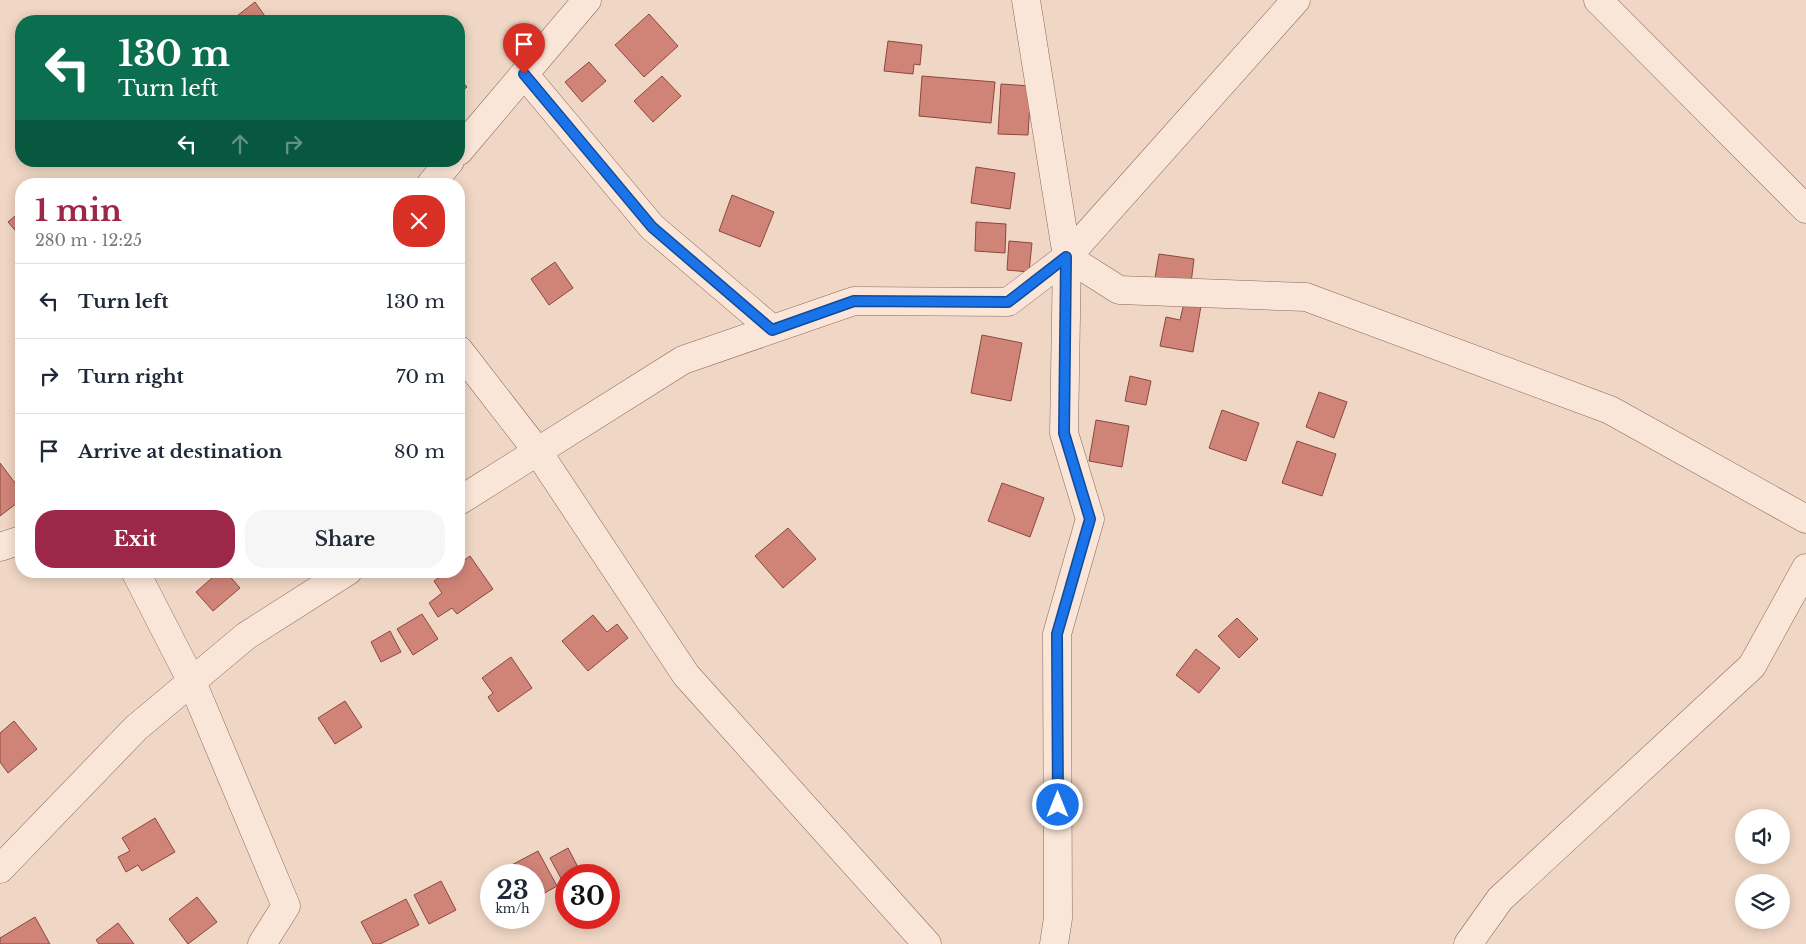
<!DOCTYPE html>
<meta charset="utf-8">
<style>
:root{--surface:#fff;--page:#f6f6f7;--text:#1f2937;--muted:#747a83;--line:#e0e1e3;--accent:#9d2749}
body{margin:0;font-family:"Libre Baskerville",serif;background:var(--page);color:var(--text);height:100vh;display:flex;flex-direction:column;font-size:19px;white-space:nowrap}
*{box-sizing:border-box;margin:0}
p{font-size:16px;color:var(--muted)}
.icon{flex:none;width:28px;height:28px;fill:none;stroke:currentColor;stroke-width:2;stroke-linecap:round;stroke-linejoin:round}
.map{position:relative;flex:1;overflow:hidden}
.side{position:absolute;left:15px;top:178px;width:450px;height:400px;display:flex;flex-direction:column;background:var(--surface);border-radius:20px;box-shadow:0 2px 12px #0003}
.side>*{flex:none}
.top-card{position:absolute;left:15px;top:15px;width:450px;height:152px;border-radius:20px;box-shadow:0 2px 12px #0003;background:#0b6e4f;color:#fff;overflow:hidden}
.controls{position:absolute;left:1735px;top:809px;display:grid;gap:10px}
.controls a{display:grid;place-items:center;width:55px;height:55px;border-radius:50%;background:var(--surface);box-shadow:0 2px 12px #0003;font-size:25px}
.speed{position:absolute;left:480px;top:864px;display:flex;gap:10px;font-size:25px;font-weight:700;text-align:center}
.speed>*{display:grid;place-content:center;width:65px;height:65px;border-radius:50%;background:var(--surface);box-shadow:0 2px 12px #0003;line-height:1}
.speed small{font-size:12px;font-weight:400}
.speed .limit{border:8px solid #d22;background:#fff;color:#111}
.pin{position:absolute;display:grid;place-items:center;width:42px;height:42px;color:#fff;margin:-51px -21px;border-radius:50% 50% 50% 0;rotate:-45deg;box-shadow:0 0 5px #0007}
.pin .icon{rotate:45deg}
.me{position:absolute;width:55px;margin:-28px;rotate:0deg;stroke-linejoin:round;filter:drop-shadow(0 0 4px #0008)}
.turn{display:flex;align-items:center;gap:18px;height:105px;padding:0 20px;font-size:22px}
.turn .icon{width:65px;height:65px;stroke-width:2.5}
.turn b{display:block;font-size:35px;line-height:42px}
.lanes{display:flex;align-items:center;height:48px;padding:0 20px;background:#0003;justify-content:center;gap:25px;direction:ltr}
.lanes .off{opacity:.35}
.round{display:grid;place-items:center;flex:none;width:52px;height:52px;border-radius:20px;background:var(--page)}
.head{display:flex;align-items:center;justify-content:space-between;height:85px;padding:0 20px}
h1{font-size:30px;font-weight:700;line-height:38px;color:var(--accent)}
.action{display:flex;gap:10px;margin-top:auto;padding:10px 20px}
.action a{flex:1;height:58px;border-radius:20px;background:var(--accent);color:#fff;font-size:20px;font-weight:700;line-height:58px;text-align:center}
.action a+a{background:var(--page);color:var(--text)}
ul{padding:0;list-style:none}
li{display:flex;align-items:center;gap:15px;height:75px;padding:0 20px;border-top:1px solid var(--line)}
li div{flex:1}
li b{display:block;font-size:19px}
li em{font-style:normal}
.map>svg:first-child{display:block}
</style>
<div class="map">
<svg width="1806" height="944" viewBox="0 0 1806 944">
<rect width="100%" height="100%" fill="#f0d6c4"/>
<path fill="#d08478" stroke="#8c473e" d="M 255,2 L 267,19 L 264,21 L 240,21 L 237,16 Z
M 649,14 L 678,46 L 644,77 L 615,45 Z
M 888,41 L 922,45 L 920,65 L 914,64 L 913,74 L 884,71 Z
M 589,62 L 606,81 L 582,102 L 565,82 Z
M 662,76 L 681,96 L 653,122 L 634,101 Z
M 922,76 L 995,82 L 991,123 L 919,116 Z
M 459,78 L 467,87 L 459,94 Z
M 1001,84 L 1031,86 L 1028,135 L 998,134 Z
M 976,167 L 1015,173 L 1010,209 L 971,203 Z
M 732,195 L 774,212 L 760,247 L 719,231 Z
M 21,211 L 21,237 L 8,222 Z
M 976,222 L 1006,224 L 1005,253 L 975,251 Z
M 1009,241 L 1032,243 L 1029,272 L 1007,270 Z
M 1159,254 L 1194,259 L 1191,283 L 1155,278 Z
M 555,262 L 573,288 L 549,305 L 531,279 Z
M 1184,303 L 1201,306 L 1193,352 L 1160,346 L 1166,317 L 1180,320 Z
M 982,335 L 1022,343 L 1011,401 L 971,393 Z
M 1130,376 L 1151,381 L 1146,405 L 1125,401 Z
M 1319,392 L 1347,402 L 1334,438 L 1306,427 Z
M 1222,410 L 1259,423 L 1246,461 L 1209,448 Z
M 1096,420 L 1129,426 L 1122,467 L 1089,461 Z
M 1297,441 L 1336,454 L 1322,496 L 1282,483 Z
M 0,463 L 21,491 L 21,500 L 0,516 Z
M 1002,483 L 1044,498 L 1030,537 L 988,521 Z
M 788,528 L 816,559 L 783,588 L 755,556 Z
M 470,556 L 493,589 L 457,614 L 452,608 L 438,617 L 429,603 L 442,593 L 434,581 L 448,571 L 459,571 L 459,564 Z
M 220,571 L 225,571 L 240,588 L 213,611 L 196,592 Z
M 422,614 L 438,639 L 413,655 L 397,629 Z
M 593,615 L 607,632 L 617,624 L 628,638 L 588,671 L 562,641 Z
M 1237,618 L 1258,639 L 1239,658 L 1218,636 Z
M 390,631 L 401,652 L 381,662 L 371,642 Z
M 1196,649 L 1220,668 L 1199,693 L 1176,675 Z
M 511,657 L 532,688 L 498,712 L 488,697 L 493,693 L 482,678 Z
M 345,701 L 362,727 L 335,744 L 318,718 Z
M 14,721 L 37,749 L 8,773 L 0,762 L 0,733 Z
M 155,818 L 175,852 L 142,871 L 138,865 L 126,872 L 118,857 L 130,851 L 122,838 Z
M 568,848 L 581,873 L 577,875 L 566,875 L 566,880 L 563,882 L 550,858 Z
M 538,851 L 557,886 L 534,899 L 534,875 L 510,875 L 506,868 Z
M 441,881 L 456,910 L 429,924 L 414,895 Z
M 197,897 L 217,922 L 188,944 L 169,919 Z
M 406,899 L 419,925 L 380,944 L 373,944 L 361,922 Z
M 35,917 L 50,944 L 0,944 L 0,938 Z
M 118,923 L 134,944 L 99,944 L 96,940 Z"/>
<g fill="none" stroke-linecap="round" stroke-linejoin="round">
<defs>
<path id="minor" d="M 1026,0 L 1067,257 L 1064,433 L 1090,519 L 1057,634 L 1058,918 L 1054,944
M 1598,0 L 1806,209
M 524,74 L 652,227 L 772,329
M 459,151 L 587,0
M 431,184 L 450,161
M 1067,257 L 1119,290 L 1306,297 L 1610,410 L 1806,519
M 459,350 L 538,452 L 686,675 L 927,944
M 459,501 L 683,360 L 854,301 L 1008,302 L 1067,257 L 1296,0
M 0,547 L 21,540
M 135,571 L 192,682 L 286,906 L 262,944
M 0,869 L 136,728 L 246,636 L 348,571
M 1468,944 L 1500,899 L 1752,666 L 1806,568"/>
</defs>
<use href="#minor" stroke="#8c6659" stroke-width="29"/>
<use href="#minor" stroke="#fae6d8" stroke-width="28"/>
</g>
<g fill="none" stroke-linecap="round" stroke-linejoin="round">
<defs>
<path id="route" d="M 524,74 L 652,227 L 772,330 L 854,301 L 1008,302 L 1066,257 L 1064,433 L 1090,519 L 1057,634 L 1058,805"/>
</defs>
<use href="#route" stroke="#114b97" stroke-width="12"/>
<use href="#route" stroke="#1a73e8" stroke-width="9"/>
</g>
</svg>
<div class="controls">
<a><svg class="icon" aria-label="sound" viewBox="0 0 24 24"><path d="M4 9h4l5-4v14l-5-4H4zM17 9q2 3 0 6"/></svg></a>
<a><svg class="icon" aria-label="layers" viewBox="0 0 24 24"><path d="M12 4l9 5-9 5-9-5zM3 14l9 5 9-5"/></svg></a>
</div>
<div class="speed"><div>23<small>km/h</small></div><div class="limit">30</div></div>
<div class="pin" style="left:524px;top:74px;background:#d93025"><svg class="icon" aria-label="arrive" viewBox="0 0 24 24"><path d="M6 21V4h12l-3 4 3 4H6"/></svg></div>
<svg class="me" style="left:1058px;top:805px" viewBox="-20 -20 40 40"><circle r="17" fill="#1a73e8" stroke="#fff" stroke-width="3"/><path d="M0-11L8 9 0 5-8 9z" fill="#fff"/></svg>
<div class="top-card">
<div class="turn"><svg class="icon" aria-label="left" viewBox="0 0 24 24"><path d="M17 20v-9H6M10 6l-5 5 5 5"/></svg><div><b>130 m</b>Turn left</div></div>
<div class="lanes"><svg class="icon" aria-label="left" viewBox="0 0 24 24"><path d="M17 20v-9H6M10 6l-5 5 5 5"/></svg><svg class="icon off" aria-label="ahead" viewBox="0 0 24 24"><path d="M12 20V5M6 11l6-6 6 6"/></svg><svg class="icon off" aria-label="right" viewBox="0 0 24 24"><path d="M7 20v-9h11M14 6l5 5-5 5"/></svg></div>
</div>
<section class="side">
<div class="head"><div><h1>1 min</h1><p>280 m · 12:25</p></div><a class="round" style="background:#d93025;color:#fff"><svg class="icon" aria-label="close" viewBox="0 0 24 24"><path d="M6 6l12 12M18 6L6 18"/></svg></a></div>
<ul>
<li><svg class="icon" aria-label="left" viewBox="0 0 24 24"><path d="M17 20v-9H6M10 6l-5 5 5 5"/></svg><div><b>Turn left</b></div><em>130 m</em></li>
<li><svg class="icon" aria-label="right" viewBox="0 0 24 24"><path d="M7 20v-9h11M14 6l5 5-5 5"/></svg><div><b>Turn right</b></div><em>70 m</em></li>
<li><svg class="icon" aria-label="arrive" viewBox="0 0 24 24"><path d="M6 21V4h12l-3 4 3 4H6"/></svg><div><b>Arrive at destination</b></div><em>80 m</em></li>
</ul>
<div class="action"><a>Exit</a><a>Share</a></div>
</section>
</div>
